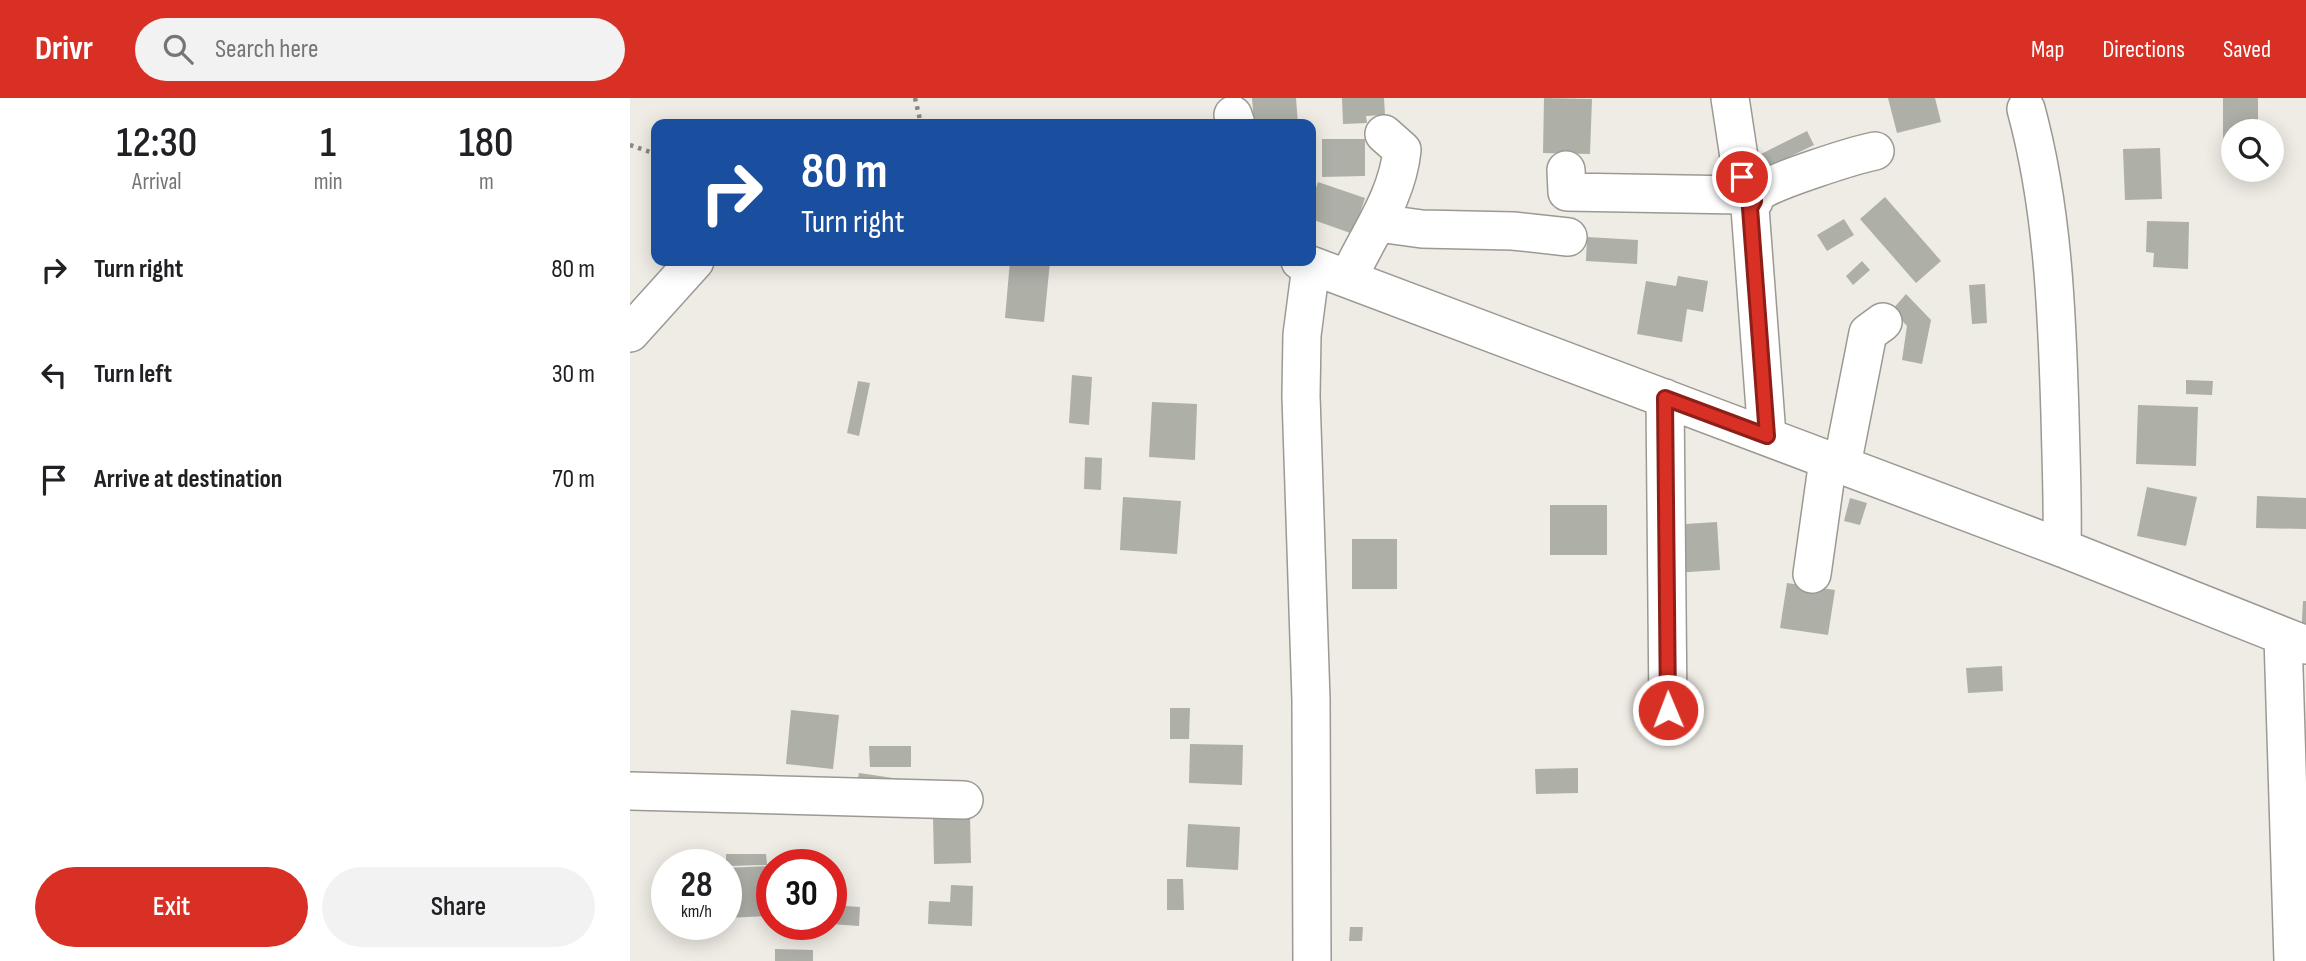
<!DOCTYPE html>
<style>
:root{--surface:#fff;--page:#f2f2f2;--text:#202124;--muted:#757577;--accent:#d93025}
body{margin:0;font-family:"Sofia Sans Condensed",sans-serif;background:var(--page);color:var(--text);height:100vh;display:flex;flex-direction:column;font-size:26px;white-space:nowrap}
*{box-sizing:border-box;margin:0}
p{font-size:23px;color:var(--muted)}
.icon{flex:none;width:38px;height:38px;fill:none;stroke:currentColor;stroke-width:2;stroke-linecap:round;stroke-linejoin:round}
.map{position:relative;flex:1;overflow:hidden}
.drawer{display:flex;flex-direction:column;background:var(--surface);width:630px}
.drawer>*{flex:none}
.guide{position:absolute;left:21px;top:21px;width:665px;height:147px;border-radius:14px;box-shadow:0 4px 18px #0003;background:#1a4fa0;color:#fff;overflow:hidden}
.fabs{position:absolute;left:1591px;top:21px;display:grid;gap:14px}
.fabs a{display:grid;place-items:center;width:63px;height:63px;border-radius:50%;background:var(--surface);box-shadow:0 4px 18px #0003;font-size:35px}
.speed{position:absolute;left:21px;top:751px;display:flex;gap:14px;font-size:35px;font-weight:700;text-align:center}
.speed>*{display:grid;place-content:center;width:91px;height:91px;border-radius:50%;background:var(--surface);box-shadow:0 4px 18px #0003;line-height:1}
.speed small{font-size:18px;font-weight:400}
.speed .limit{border:10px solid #d22;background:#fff;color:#111}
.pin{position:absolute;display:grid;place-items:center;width:60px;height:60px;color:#fff;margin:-30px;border:4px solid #fff;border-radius:50%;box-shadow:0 2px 7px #0007}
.me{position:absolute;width:77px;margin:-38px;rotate:359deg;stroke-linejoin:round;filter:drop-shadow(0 0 5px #0008)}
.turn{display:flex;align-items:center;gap:24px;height:147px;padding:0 35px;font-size:32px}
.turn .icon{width:91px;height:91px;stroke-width:2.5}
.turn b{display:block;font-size:49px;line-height:60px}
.eta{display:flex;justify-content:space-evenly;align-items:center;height:119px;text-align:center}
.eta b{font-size:42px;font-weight:600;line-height:49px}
.primary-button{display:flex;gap:14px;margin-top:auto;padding:14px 35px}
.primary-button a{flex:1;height:80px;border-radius:42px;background:var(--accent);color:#fff;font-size:28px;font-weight:600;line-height:80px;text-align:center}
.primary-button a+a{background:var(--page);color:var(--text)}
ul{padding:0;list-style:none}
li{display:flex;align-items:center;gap:21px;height:105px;padding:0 35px}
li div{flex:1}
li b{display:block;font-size:26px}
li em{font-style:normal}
header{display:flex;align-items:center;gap:42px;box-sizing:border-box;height:98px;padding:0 35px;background:var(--accent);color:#fff}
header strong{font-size:33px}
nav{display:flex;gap:38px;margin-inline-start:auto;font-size:24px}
.search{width:490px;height:63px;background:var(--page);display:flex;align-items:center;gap:18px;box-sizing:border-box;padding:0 24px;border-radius:38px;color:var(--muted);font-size:26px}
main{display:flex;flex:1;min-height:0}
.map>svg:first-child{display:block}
</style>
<header>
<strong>Drivr</strong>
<div class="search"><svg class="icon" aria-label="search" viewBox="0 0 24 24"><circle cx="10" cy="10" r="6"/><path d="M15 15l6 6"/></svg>Search here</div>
<nav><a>Map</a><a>Directions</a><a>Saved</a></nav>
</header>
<main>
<section class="drawer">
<div class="eta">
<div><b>12:30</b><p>Arrival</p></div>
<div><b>1</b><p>min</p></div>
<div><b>180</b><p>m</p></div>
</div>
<ul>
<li><svg class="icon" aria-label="right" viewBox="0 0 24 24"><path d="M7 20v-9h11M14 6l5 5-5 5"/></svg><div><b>Turn right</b></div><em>80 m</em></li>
<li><svg class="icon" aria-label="left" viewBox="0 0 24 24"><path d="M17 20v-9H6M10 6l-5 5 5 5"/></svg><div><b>Turn left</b></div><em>30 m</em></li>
<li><svg class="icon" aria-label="arrive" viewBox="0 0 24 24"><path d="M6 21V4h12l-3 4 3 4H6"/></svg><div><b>Arrive at destination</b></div><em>70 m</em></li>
</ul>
<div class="primary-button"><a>Exit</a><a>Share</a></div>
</section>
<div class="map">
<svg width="1676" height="863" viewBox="0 0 1676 863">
<rect width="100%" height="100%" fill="#efece5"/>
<path fill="#aeafa7" d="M 622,0 L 666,0 L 668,26 L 624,26 Z
M 712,0 L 754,0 L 755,17 L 736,18 L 737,25 L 713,26 Z
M 914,0 L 962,1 L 960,56 L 913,55 Z
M 1258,0 L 1305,0 L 1311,24 L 1267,35 Z
M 1593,0 L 1628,0 L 1628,33 L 1603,33 L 1603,43 L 1593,43 Z
M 1177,33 L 1184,47 L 1134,71 L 1127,58 Z
M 692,41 L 735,41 L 735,78 L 692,79 Z
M 1530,50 L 1532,101 L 1495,102 L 1493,51 Z
M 688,84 L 735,100 L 723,136 L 681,121 L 681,104 Z
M 1255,99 L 1311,163 L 1286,185 L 1230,121 Z
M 1214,121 L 1224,137 L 1197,153 L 1187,137 Z
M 1517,123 L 1559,124 L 1558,171 L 1523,169 L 1524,155 L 1516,154 Z
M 957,139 L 1008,142 L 1007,166 L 956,163 Z
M 380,163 L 420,164 L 414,224 L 375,220 Z
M 1232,163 L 1240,172 L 1223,187 L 1216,178 Z
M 1048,178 L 1078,183 L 1073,214 L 1057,211 L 1052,244 L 1007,236 L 1016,183 L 1046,188 Z
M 1355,186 L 1357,225 L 1342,226 L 1339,187 Z
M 1276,196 L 1301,222 L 1292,266 L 1272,262 L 1277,228 L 1262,212 Z
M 442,277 L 462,279 L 459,327 L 439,325 Z
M 1556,282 L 1583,283 L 1582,297 L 1556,296 Z
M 228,283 L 240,285 L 229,338 L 217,335 Z
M 522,304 L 567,306 L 565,362 L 519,359 Z
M 1508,307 L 1568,309 L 1566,368 L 1506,366 Z
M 455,359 L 472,360 L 471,392 L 454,391 Z
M 1517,389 L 1567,399 L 1556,448 L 1507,438 Z
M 1627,398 L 1676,400 L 1676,431 L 1626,430 Z
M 493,399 L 551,403 L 547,456 L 490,452 Z
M 1220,400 L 1237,405 L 1230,427 L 1214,423 Z
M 920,407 L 977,407 L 977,457 L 920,457 Z
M 1087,424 L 1090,472 L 1043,475 L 1040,427 Z
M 722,441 L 767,441 L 767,491 L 722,491 Z
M 1157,485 L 1205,492 L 1198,537 L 1150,530 Z
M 1673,503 L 1676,503 L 1676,540 L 1671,540 Z
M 1372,568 L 1373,593 L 1338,595 L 1336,570 Z
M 540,610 L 560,610 L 559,641 L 540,641 Z
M 161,612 L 209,617 L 203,671 L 156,666 Z
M 560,646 L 613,647 L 612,687 L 559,685 Z
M 239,648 L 281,648 L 281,669 L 240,669 Z
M 948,670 L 948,695 L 906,696 L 905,671 Z
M 229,675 L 270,681 L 269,691 L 227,686 Z
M 340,718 L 341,765 L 304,766 L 303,719 Z
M 558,726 L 610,729 L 608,772 L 556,769 Z
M 96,756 L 136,756 L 137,767 L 96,768 Z
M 142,768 L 142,818 L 96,820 L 96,770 Z
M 537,781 L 553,781 L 554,812 L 537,812 Z
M 321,787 L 343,788 L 342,828 L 298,826 L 299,803 L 320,804 Z
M 201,807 L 230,809 L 229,828 L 201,826 Z
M 720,829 L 733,829 L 732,843 L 719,843 Z
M 145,851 L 183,852 L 183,863 L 145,863 Z"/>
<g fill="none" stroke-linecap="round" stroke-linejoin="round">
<defs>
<path id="minor" d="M 1396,11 C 1423,110 1427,215 1430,317 C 1431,362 1433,406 1432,450
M 603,17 L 606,26
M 936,72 L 937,94 L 1110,97 L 1124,103 L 1112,79 L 1100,0
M 748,125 L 792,131 L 883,133 L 938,139
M 670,163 L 1432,450 L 1676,547
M 681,168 L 672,237 L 671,298 L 681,602 L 682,863
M 718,181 C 737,138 767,101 772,52 L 754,36
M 0,235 L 65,163
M 1035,300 L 1038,612
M 1137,338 L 1120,110 C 1122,106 1125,99 1128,95 C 1142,83 1225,57 1245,53
M 1212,367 L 1238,235 L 1253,224
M 1182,476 L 1198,362
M 1653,539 L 1663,863
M 0,693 L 334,702"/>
</defs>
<use href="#minor" stroke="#9b9992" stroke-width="40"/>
<path stroke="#8a8883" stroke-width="4.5" stroke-dasharray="3.5 5" stroke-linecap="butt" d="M 285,0 L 291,26
M 0,47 L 26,56"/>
<use href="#minor" stroke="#fff" stroke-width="37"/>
</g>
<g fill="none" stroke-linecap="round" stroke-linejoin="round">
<defs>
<path id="route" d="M 1038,612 L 1035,300 L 1137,338 L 1120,110 L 1124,103 L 1112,79"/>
</defs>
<use href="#route" stroke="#8d1f18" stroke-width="18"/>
<use href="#route" stroke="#d93025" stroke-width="12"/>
</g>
</svg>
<div class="fabs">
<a><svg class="icon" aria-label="search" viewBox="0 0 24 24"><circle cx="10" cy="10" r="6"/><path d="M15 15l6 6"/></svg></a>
</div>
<div class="speed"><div>28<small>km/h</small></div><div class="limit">30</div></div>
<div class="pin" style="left:1112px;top:79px;background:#d93025"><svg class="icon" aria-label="arrive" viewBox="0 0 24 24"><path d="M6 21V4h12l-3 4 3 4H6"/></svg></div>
<svg class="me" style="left:1038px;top:612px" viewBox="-20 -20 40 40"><circle r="17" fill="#d93025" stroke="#fff" stroke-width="3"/><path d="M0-11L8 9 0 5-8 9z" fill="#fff"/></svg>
<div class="guide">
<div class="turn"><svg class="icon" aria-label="right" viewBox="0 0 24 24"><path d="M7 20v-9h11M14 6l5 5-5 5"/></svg><div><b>80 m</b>Turn right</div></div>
</div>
</div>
</main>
